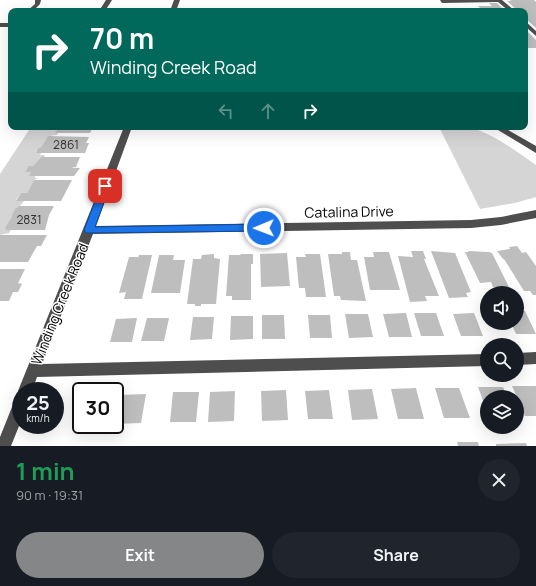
<!DOCTYPE html>
<meta charset="utf-8">
<style>
:root{--surface:#171b24;--page:#20242c;--text:#f1f3f6;--muted:#9ea1a6;--accent:#858687}
body{margin:0;font-family:Manrope,sans-serif;background:var(--page);color:var(--text);height:100vh;display:flex;flex-direction:column;font-size:15px;white-space:nowrap}
*{box-sizing:border-box;margin:0}
p{font-size:13px;color:var(--muted)}
.icon{flex:none;width:22px;height:22px;fill:none;stroke:currentColor;stroke-width:2;stroke-linecap:round;stroke-linejoin:round}
.map{position:relative;height:446px;overflow:hidden}
.panel{display:flex;flex-direction:column;background:var(--surface);flex:1}
.panel>*{flex:none}
.hud{position:absolute;left:8px;top:8px;width:520px;height:122px;border-radius:8px;box-shadow:0 4px 16px #0002;background:#00695c;color:#fff;overflow:hidden}
.fabs{position:absolute;left:480px;top:286px;display:grid;gap:8px}
.fabs a{display:grid;place-items:center;width:44px;height:44px;border-radius:50%;background:var(--surface);box-shadow:0 4px 16px #0002;font-size:20px}
.speed{position:absolute;left:12px;top:382px;display:flex;gap:8px;font-size:20px;font-weight:700;text-align:center}
.speed>*{display:grid;place-content:center;width:52px;height:52px;border-radius:50%;background:var(--surface);box-shadow:0 4px 16px #0002;line-height:1}
.speed small{font-size:10px;font-weight:400}
.speed .limit{border:2px solid #111;border-radius:6px;background:#fff;color:#111}
.pin{position:absolute;display:grid;place-items:center;width:34px;height:34px;color:#fff;margin:-17px;border-radius:8px;box-shadow:0 2px 6px #0006}
.me{position:absolute;width:44px;margin:-22px;rotate:269deg;stroke-linejoin:round;filter:drop-shadow(0 0 3px #0008)}
.turn{display:flex;align-items:center;gap:14px;height:84px;padding:0 16px;font-size:18px}
.turn .icon{width:52px;height:52px;stroke-width:2.5}
.turn b{display:block;font-size:28px;line-height:34px}
.lanes{display:flex;align-items:center;height:38px;padding:0 16px;background:#0003;justify-content:center;gap:20px;direction:ltr}
.lanes .off{opacity:.35}
.round{display:grid;place-items:center;flex:none;width:42px;height:42px;border-radius:21px;background:var(--page)}
.headline{display:flex;align-items:center;justify-content:space-between;height:68px;padding:0 16px}
h1{font-size:24px;font-weight:700;line-height:30px;color:#1e9e55}
.cta{display:flex;gap:8px;margin-top:auto;padding:8px 16px}
.cta a{flex:1;height:46px;border-radius:24px;background:var(--accent);color:#fff;font-size:16px;font-weight:700;line-height:46px;text-align:center}
.cta a+a{background:var(--page);color:var(--text)}
.map>svg:first-child{display:block}
</style>
<div class="map">
<svg width="536" height="446" viewBox="0 0 536 446">
<rect width="100%" height="100%" fill="#fff"/>
<path fill="#d5d5d5" d="M 31,127 L 59,127 L 56,133 L 58,133 L 57,135 C 47,135 46,139 41,147 L 38,148 L 36,153 L 41,153 L 40,155 L 45,155 L 44,157 L 41,157 L 33,166 L 28,166 L 25,172 L 31,172 L 30,176 L 35,176 L 35,178 L 38,178 L 34,180 L 27,193 L 21,193 L 16,200 L 24,201 C 20,207 15,208 12,214 L 12,216 L 5,228 L 6,230 L 11,230 L 9,233 L 0,235 L 0,174 Z
M 439,127 C 448,127 458,126 467,127 C 488,130 519,153 536,165 L 536,197 L 515,203 L 480,209 Z"/>
<path fill="#bebebe" d="M 510,0 L 534,0 L 536,2 L 536,28 L 525,18 L 525,11 L 518,11 L 507,1 L 511,1 Z
M 489,3 L 497,3 L 505,11 L 483,11 L 478,6 L 492,6 Z
M 525,29 L 536,40 L 536,48 L 527,48 L 525,46 Z
M 59,127 L 93,127 L 90,133 L 55,133 Z
M 48,136 L 89,137 L 86,143 L 89,143 L 85,153 L 36,153 L 38,148 L 41,147 Z
M 41,157 L 80,157 L 76,167 L 71,168 L 80,168 L 74,176 L 29,176 L 31,172 L 25,172 L 28,166 L 33,166 Z
M 34,180 L 72,180 L 61,201 L 16,201 L 21,193 L 27,193 Z
M 19,206 L 54,206 L 49,215 L 45,230 L 6,230 L 5,228 L 12,216 L 12,214 L 15,209 Z
M 0,235 L 47,235 L 41,246 L 37,246 L 28,262 L 0,262 Z
M 517,246 L 522,253 L 526,252 L 536,266 L 536,295 L 533,295 L 530,291 L 524,291 L 504,259 L 503,259 L 497,251 L 510,249 L 509,247 Z
M 411,251 L 423,251 L 426,259 L 424,259 L 439,296 L 425,296 L 427,301 L 410,302 L 398,256 L 413,257 Z
M 431,251 L 455,253 L 471,292 L 466,293 L 468,297 L 449,298 Z
M 468,251 L 489,252 L 492,253 L 509,287 L 493,287 L 491,282 L 480,283 L 465,252 L 469,252 Z
M 342,252 L 350,252 L 351,260 L 357,260 L 366,301 L 341,300 L 340,296 L 334,296 L 328,254 L 342,254 Z
M 373,252 L 389,252 L 400,290 L 370,290 L 364,257 L 374,257 Z
M 287,253 L 290,286 L 261,287 L 260,254 Z
M 214,254 L 214,258 L 220,259 L 216,304 L 201,304 L 201,306 L 195,306 L 195,304 L 187,304 L 193,259 L 201,259 L 202,255 Z
M 241,254 L 253,254 L 253,264 L 251,264 L 251,300 L 232,300 L 232,296 L 226,296 L 229,255 L 240,255 Z
M 305,254 L 320,254 L 326,297 L 306,297 L 305,288 L 299,288 L 296,257 L 306,257 Z
M 139,255 L 152,255 L 142,299 L 124,299 L 126,292 L 119,293 L 129,257 L 138,257 L 138,258 Z
M 159,255 L 174,255 L 173,260 L 185,260 L 180,293 L 151,293 Z
M 0,269 L 25,269 L 18,283 L 22,284 L 18,292 L 13,292 L 9,301 L 0,301 Z
M 517,311 L 525,311 L 536,334 L 516,334 L 511,323 L 517,323 Z
M 406,313 L 412,337 L 389,337 L 383,314 Z
M 414,313 L 436,313 L 444,336 L 421,336 Z
M 474,313 L 483,336 L 461,336 L 453,314 Z
M 345,314 L 368,314 L 373,337 L 349,338 Z
M 262,315 L 284,315 L 285,339 L 262,339 Z
M 308,315 L 330,315 L 332,338 L 310,338 Z
M 231,316 L 253,316 L 253,339 L 230,340 Z
M 193,317 L 214,317 L 212,339 L 190,340 Z
M 137,318 L 132,342 L 110,342 L 116,319 Z
M 147,318 L 169,318 L 164,341 L 141,341 Z
M 512,386 L 536,386 L 536,416 L 525,416 Z
M 478,387 L 503,387 L 507,397 L 487,397 L 487,411 Z
M 416,388 L 424,419 L 398,419 L 391,389 Z
M 435,388 L 459,388 L 470,418 L 444,418 Z
M 372,389 L 378,419 L 352,420 L 348,390 Z
M 286,390 L 288,420 L 262,421 L 261,391 Z
M 329,390 L 333,419 L 308,419 L 305,391 Z
M 235,391 L 234,421 L 208,422 L 210,392 Z
M 173,392 L 199,392 L 196,422 L 170,422 Z
M 146,394 L 141,423 L 115,424 L 120,395 Z
M 81,407 L 81,425 L 76,425 Z
M 457,442 L 478,442 L 479,446 L 458,446 Z
M 526,443 L 527,446 L 496,446 L 496,444 Z"/>
<g fill="none" stroke-linecap="round" stroke-linejoin="round">
<path fill="#4e4e4e" fill-rule="evenodd" d="M 35,0 L 41,0 L 40,4 L 33,11 L 27,11 L 35,4 Z
M 106,0 L 112,0 L 105,11 L 99,11 Z
M 174,0 L 180,0 L 176,11 L 170,11 Z
M 440,0 L 502,0 L 515,11 L 509,11 L 498,2 L 442,3 Z
M 525,21 L 536,31 L 536,36 L 525,26 Z
M 0,23 L 11,23 L 11,27 L 0,27 Z
M 124,127 L 132,127 L 96,226 L 471,220 L 501,217 L 536,210 L 536,218 L 501,225 L 471,228 L 93,234 L 42,364 L 487,354 L 487,366 L 37,377 L 32,391 L 21,391 L 21,421 L 11,446 L 0,446 L 0,437 L 16,397 L 20,395 L 18,391 Z
M 493,127 L 503,127 L 536,146 L 536,153 Z
M 536,352 L 536,364 L 517,365 L 517,353 Z"/>
</g>
<path fill="#1a73e8" stroke="#114b97" d="M 105,183 L 110,186 L 95,227 L 264,224 L 269,228 L 264,231 L 86,233 L 84,230 L 101,186 Z"/>
<g text-anchor="middle" stroke-width="3" stroke-linejoin="round" paint-order="stroke">
<g font-size="12" fill="#303030">
<text x="66" y="149">2861</text>
<text x="29" y="224">2831</text>
</g>
<g font-size="14" fill="#000" stroke="#fff">
<text transform="translate(349 212) rotate(-1)" y="5">Catalina Drive</text>
<text transform="translate(60 304) rotate(-68)" y="5">Winding Creek Road</text>
</g>
</g>
</svg>
<div class="fabs">
<a><svg class="icon" aria-label="sound" viewBox="0 0 24 24"><path d="M4 9h4l5-4v14l-5-4H4zM17 9q2 3 0 6"/></svg></a>
<a><svg class="icon" aria-label="search" viewBox="0 0 24 24"><circle cx="10" cy="10" r="6"/><path d="M15 15l6 6"/></svg></a>
<a><svg class="icon" aria-label="layers" viewBox="0 0 24 24"><path d="M12 4l9 5-9 5-9-5zM3 14l9 5 9-5"/></svg></a>
</div>
<div class="speed"><div>25<small>km/h</small></div><div class="limit">30</div></div>
<div class="pin" style="left:105px;top:186px;background:#d93025"><svg class="icon" aria-label="arrive" viewBox="0 0 24 24"><path d="M6 21V4h12l-3 4 3 4H6"/></svg></div>
<svg class="me" style="left:264px;top:228px" viewBox="-20 -20 40 40"><circle r="17" fill="#1a73e8" stroke="#fff" stroke-width="3"/><path d="M0-11L8 9 0 5-8 9z" fill="#fff"/></svg>
<div class="hud">
<div class="turn"><svg class="icon" aria-label="right" viewBox="0 0 24 24"><path d="M7 20v-9h11M14 6l5 5-5 5"/></svg><div><b>70 m</b>Winding Creek Road</div></div>
<div class="lanes"><svg class="icon off" aria-label="left" viewBox="0 0 24 24"><path d="M17 20v-9H6M10 6l-5 5 5 5"/></svg><svg class="icon off" aria-label="ahead" viewBox="0 0 24 24"><path d="M12 20V5M6 11l6-6 6 6"/></svg><svg class="icon" aria-label="right" viewBox="0 0 24 24"><path d="M7 20v-9h11M14 6l5 5-5 5"/></svg></div>
</div>
</div>
<section class="panel">
<div class="headline"><div><h1>1 min</h1><p>90 m · 19:31</p></div><a class="round"><svg class="icon" aria-label="close" viewBox="0 0 24 24"><path d="M6 6l12 12M18 6L6 18"/></svg></a></div>
<div class="cta"><a>Exit</a><a>Share</a></div>
</section>
